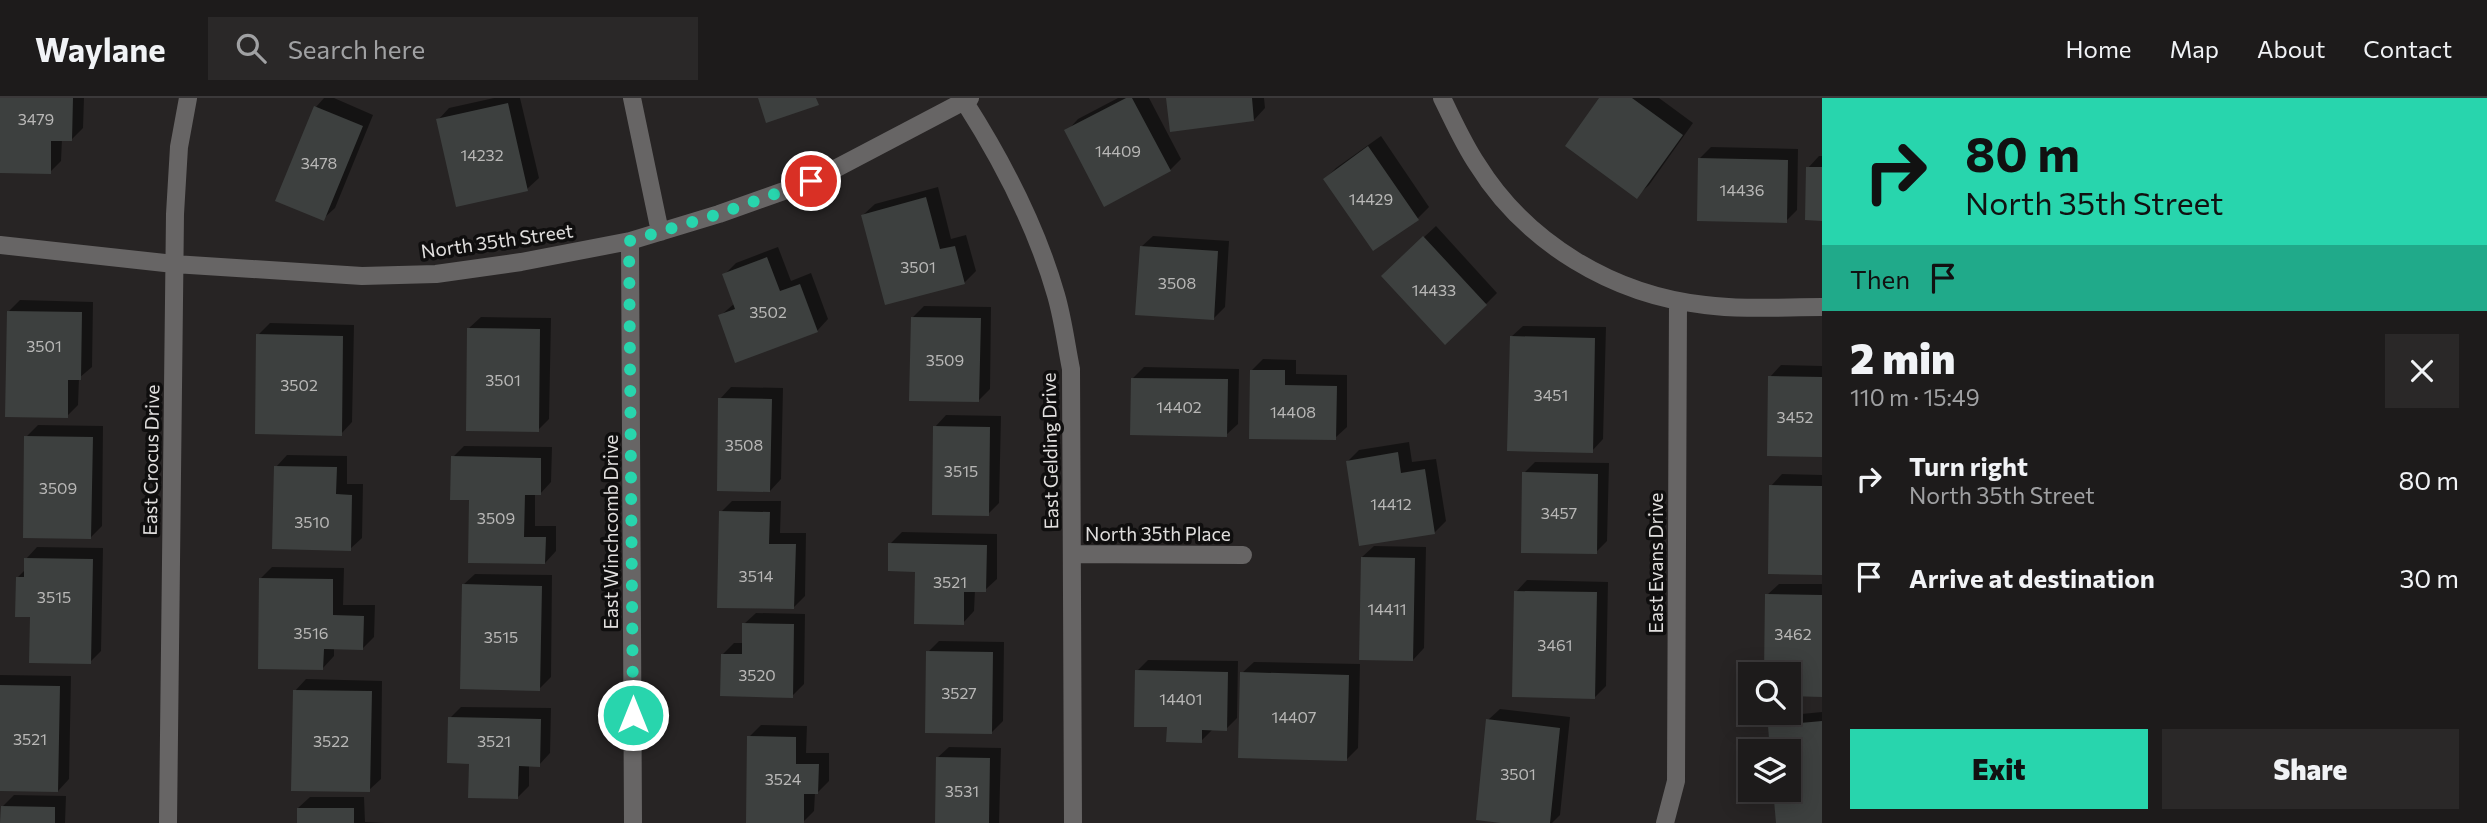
<!DOCTYPE html>
<meta charset="utf-8">
<style>
:root{--surface:#1d1b1b;--page:#2a2828;--text:#f1f3f6;--muted:#a0a1a3;--line:#3b393a;--accent:#28d5ad}
body{margin:0;font-family:Commissioner,sans-serif;background:var(--page);color:var(--text);height:100vh;display:flex;flex-direction:column;font-size:26px;white-space:nowrap}
*{box-sizing:border-box;margin:0}
p{font-size:23px;color:var(--muted)}
.icon{flex:none;width:38px;height:38px;fill:none;stroke:currentColor;stroke-width:2;stroke-linecap:round;stroke-linejoin:round}
.map{position:relative;flex:1;overflow:hidden}
.side{display:flex;flex-direction:column;background:var(--surface);width:665px}
.side>*{flex:none}
.banner{background:#28d5ad;color:#111;overflow:hidden}
.fabs{position:absolute;left:1738px;top:564px;display:grid;gap:14px}
.fabs a{display:grid;place-items:center;width:63px;height:63px;border-radius:0px;background:var(--surface);box-shadow:0 4px 18px #0003,0 0 0 2px var(--line);font-size:35px}
.pin{position:absolute;display:grid;place-items:center;width:60px;height:60px;color:#fff;margin:-30px;border:4px solid #fff;border-radius:50%;box-shadow:0 2px 7px #0007}
.me{position:absolute;width:77px;margin:-38px;rotate:0deg;stroke-linejoin:round;filter:drop-shadow(0 0 5px #0008)}
.turn{display:flex;align-items:center;gap:24px;height:147px;padding:0 28px;font-size:32px}
.turn .icon{width:91px;height:91px;stroke-width:2.5}
.turn b{display:block;font-size:49px;line-height:60px}
.then{display:flex;align-items:center;height:66px;padding:0 28px;background:#0003;gap:14px;font-size:26px}
.round{display:grid;place-items:center;flex:none;width:74px;height:74px;border-radius:0px;background:var(--page)}
.headline{display:flex;align-items:center;justify-content:space-between;height:119px;padding:0 28px}
h1{font-size:42px;font-weight:800;line-height:52px}
.cta{display:flex;gap:14px;margin-top:auto;padding:14px 28px}
.cta a{flex:1;height:80px;border-radius:0px;background:var(--accent);color:#111;font-size:28px;font-weight:800;line-height:80px;text-align:center}
.cta a+a{background:var(--page);color:var(--text)}
ul{padding:0;list-style:none}
li{display:flex;align-items:center;gap:21px;height:98px;padding:0 28px}
li div{flex:1}
li b{display:block;font-size:26px}
li em{font-style:normal}
header{display:flex;align-items:center;gap:42px;box-sizing:border-box;height:98px;padding:0 35px;background:var(--surface);border-bottom:2px solid var(--line)}
header strong{font-size:33px}
nav{display:flex;gap:38px;margin-inline-start:auto;font-size:24px}
.search{width:490px;height:63px;background:var(--page);display:flex;align-items:center;gap:18px;box-sizing:border-box;padding:0 24px;border-radius:0px;color:var(--muted);font-size:26px}
main{display:flex;flex:1;min-height:0}
.map>svg:first-child{display:block}
</style>
<header>
<strong>Waylane</strong>
<div class="search"><svg class="icon" aria-label="search" viewBox="0 0 24 24"><circle cx="10" cy="10" r="6"/><path d="M15 15l6 6"/></svg>Search here</div>
<nav><a>Home</a><a>Map</a><a>About</a><a>Contact</a></nav>
</header>
<main>
<div class="map">
<svg width="1822" height="725" viewBox="0 0 1822 725">
<rect width="100%" height="100%" fill="#272424"/>
<path fill="#0007" d="M 0,0 L 84,0 L 83,30 L 72,41 L 62,41 L 61,63 L 50,74 L 0,73 Z
M 324,0 L 334,0 L 373,17 L 335,110 L 323,121 L 277,102 L 316,9 Z
M 494,0 L 520,0 L 539,80 L 527,91 L 438,22 L 449,10 Z
M 1118,0 L 1149,0 L 1181,61 L 1170,72 L 1067,33 L 1078,21 Z
M 1168,0 L 1264,0 L 1265,10 L 1254,22 Z
M 1602,0 L 1659,0 L 1693,25 L 1649,87 L 1637,98 Z
M 1381,38 L 1429,109 L 1418,120 L 1373,151 L 1325,81 L 1336,70 Z
M 1711,49 L 1798,51 L 1797,112 L 1786,123 L 1699,61 Z
M 1819,58 L 1822,58 L 1822,121 L 1808,70 Z
M 938,89 L 951,141 L 966,137 L 976,173 L 964,185 L 863,117 L 875,106 Z
M 1436,128 L 1497,195 L 1486,206 L 1395,166 Z
M 1153,138 L 1229,143 L 1225,209 L 1213,221 L 1141,149 Z
M 778,149 L 791,183 L 811,175 L 828,221 L 817,233 L 720,218 L 735,205 L 724,177 L 736,165 Z
M 20,202 L 93,204 L 92,269 L 79,280 L 78,307 L 67,318 L 8,214 Z
M 924,208 L 991,209 L 990,291 L 978,303 L 913,219 Z
M 481,219 L 551,220 L 549,321 L 538,332 L 469,230 Z
M 270,225 L 354,227 L 352,324 L 341,336 L 258,237 Z
M 1523,228 L 1606,229 L 1603,341 L 1592,353 L 1511,239 Z
M 1263,261 L 1296,262 L 1296,276 L 1347,277 L 1347,329 L 1335,340 L 1252,272 Z
M 1781,267 L 1822,268 L 1822,357 L 1770,279 Z
M 1144,269 L 1239,271 L 1238,326 L 1226,337 L 1133,280 Z
M 731,289 L 783,290 L 781,381 L 770,393 L 720,301 Z
M 946,317 L 1001,318 L 999,405 L 988,416 L 935,329 Z
M 38,327 L 103,328 L 102,428 L 90,440 L 26,339 Z
M 1409,344 L 1412,364 L 1436,361 L 1446,423 L 1434,435 L 1348,363 L 1359,352 Z
M 464,348 L 552,349 L 551,384 L 540,396 L 535,395 L 535,428 L 556,428 L 556,453 L 545,465 L 471,400 L 453,359 Z
M 287,357 L 347,358 L 347,386 L 363,386 L 362,440 L 350,451 L 276,369 Z
M 1535,364 L 1609,365 L 1607,443 L 1596,454 L 1524,375 Z
M 1782,376 L 1822,377 L 1822,475 L 1771,388 Z
M 732,403 L 781,403 L 780,435 L 806,435 L 805,498 L 794,509 L 721,414 Z
M 902,434 L 997,436 L 997,481 L 985,492 L 975,492 L 974,513 L 963,525 L 890,446 Z
M 1374,448 L 1426,449 L 1424,550 L 1413,562 L 1362,459 Z
M 37,449 L 103,450 L 101,553 L 90,564 L 32,517 L 18,479 L 26,471 L 26,461 Z
M 272,469 L 344,470 L 343,507 L 375,507 L 374,539 L 363,550 L 334,550 L 334,558 L 323,570 L 261,480 Z
M 475,476 L 552,477 L 551,579 L 539,591 L 463,487 Z
M 1527,482 L 1608,484 L 1606,588 L 1595,599 L 1516,494 Z
M 1779,486 L 1822,486 L 1822,597 L 1788,576 L 1767,497 Z
M 756,515 L 805,516 L 804,586 L 792,598 L 723,556 L 734,545 L 744,545 L 744,526 Z
M 939,543 L 1004,544 L 1003,623 L 991,635 L 928,554 Z
M 1148,562 L 1238,563 L 1237,620 L 1226,631 L 1213,631 L 1201,643 L 1168,627 L 1137,573 Z
M 1254,564 L 1360,566 L 1358,650 L 1346,662 L 1242,575 Z
M 0,577 L 71,578 L 69,681 L 58,693 L 0,692 Z
M 306,581 L 382,583 L 381,681 L 369,692 L 295,593 Z
M 461,609 L 551,610 L 550,655 L 539,667 L 529,667 L 529,688 L 517,700 L 471,664 L 450,620 Z
M 1500,611 L 1570,619 L 1560,717 L 1552,725 L 1518,725 L 1488,622 Z
M 1822,614 L 1822,725 L 1778,725 L 1788,691 L 1788,653 L 1769,629 L 1781,618 Z
M 761,627 L 807,628 L 806,655 L 829,655 L 829,683 L 817,695 L 815,695 L 814,713 L 803,724 L 749,639 Z
M 949,649 L 1001,650 L 999,725 L 936,725 L 937,660 Z
M 14,697 L 66,698 L 65,725 L 2,725 L 2,709 Z
M 310,699 L 364,699 L 365,724 L 385,725 L 299,725 L 298,710 Z"/>
<path fill="#3d403f" d="M 0,0 L 73,0 L 72,43 L 51,43 L 51,76 L 0,75 Z
M 758,0 L 816,0 L 819,7 L 766,25 Z
M 1126,0 L 1132,0 L 1171,73 L 1104,109 L 1064,32 Z
M 1166,0 L 1252,0 L 1254,23 L 1170,34 Z
M 1599,0 L 1632,0 L 1683,37 L 1637,101 L 1565,48 Z
M 508,5 L 528,93 L 456,109 L 436,21 Z
M 314,8 L 363,28 L 324,123 L 275,103 Z
M 1368,48 L 1419,122 L 1373,153 L 1323,81 Z
M 1698,60 L 1788,62 L 1787,125 L 1697,123 Z
M 1806,69 L 1822,69 L 1822,123 L 1805,122 Z
M 926,99 L 940,151 L 955,148 L 965,186 L 885,207 L 861,117 Z
M 1423,138 L 1487,207 L 1445,247 L 1381,178 Z
M 1140,148 L 1218,153 L 1214,222 L 1135,217 Z
M 767,159 L 780,193 L 800,186 L 818,234 L 735,265 L 718,217 L 735,211 L 722,176 Z
M 7,213 L 82,214 L 81,282 L 68,282 L 68,320 L 5,319 Z
M 911,219 L 981,220 L 979,304 L 909,303 Z
M 467,230 L 540,231 L 539,334 L 466,333 Z
M 256,236 L 343,238 L 342,338 L 255,336 Z
M 1510,238 L 1595,240 L 1593,355 L 1507,353 Z
M 1250,272 L 1285,272 L 1285,287 L 1337,288 L 1336,342 L 1249,341 Z
M 1768,278 L 1822,279 L 1822,359 L 1767,358 Z
M 1131,280 L 1228,281 L 1227,339 L 1130,337 Z
M 718,300 L 772,301 L 770,394 L 717,393 Z
M 933,328 L 990,329 L 989,418 L 932,417 Z
M 24,338 L 93,339 L 91,441 L 23,440 Z
M 1398,354 L 1401,375 L 1425,371 L 1435,436 L 1359,448 L 1346,363 Z
M 451,358 L 541,360 L 541,397 L 525,397 L 524,439 L 546,439 L 545,466 L 468,465 L 469,402 L 450,402 Z
M 274,368 L 337,369 L 336,396 L 352,397 L 351,453 L 272,451 Z
M 1522,374 L 1598,376 L 1597,456 L 1521,455 Z
M 1769,387 L 1822,388 L 1822,477 L 1768,476 Z
M 719,413 L 770,414 L 769,446 L 796,446 L 794,511 L 717,510 Z
M 888,445 L 987,447 L 986,494 L 964,494 L 964,527 L 914,526 L 915,474 L 888,473 Z
M 1361,459 L 1415,460 L 1413,563 L 1359,562 Z
M 24,460 L 93,461 L 91,566 L 29,565 L 30,519 L 15,519 L 16,479 L 24,479 Z
M 259,480 L 333,481 L 333,517 L 364,518 L 363,552 L 324,551 L 323,572 L 258,571 Z
M 462,486 L 542,488 L 540,593 L 460,591 Z
M 1514,493 L 1597,494 L 1595,601 L 1512,599 Z
M 1765,496 L 1822,497 L 1822,599 L 1788,598 L 1788,576 L 1764,576 Z
M 742,525 L 794,526 L 793,600 L 720,598 L 721,556 L 742,556 Z
M 926,553 L 993,554 L 992,636 L 925,635 Z
M 1135,572 L 1228,574 L 1227,633 L 1202,632 L 1202,645 L 1166,644 L 1167,629 L 1134,629 Z
M 1240,574 L 1349,577 L 1347,663 L 1238,660 Z
M 0,587 L 60,588 L 58,694 L 0,693 Z
M 293,592 L 372,593 L 370,694 L 291,693 Z
M 448,619 L 541,621 L 540,669 L 519,668 L 518,701 L 468,700 L 469,666 L 447,665 Z
M 1486,621 L 1560,630 L 1550,725 L 1501,725 L 1476,722 Z
M 1822,623 L 1822,725 L 1776,725 L 1773,691 L 1788,691 L 1788,653 L 1770,653 L 1768,628 Z
M 747,638 L 796,639 L 796,666 L 819,666 L 818,696 L 804,696 L 804,725 L 746,725 Z
M 936,659 L 990,660 L 989,725 L 935,725 Z
M 1,708 L 55,709 L 55,725 L 0,725 Z
M 297,710 L 354,710 L 354,725 L 297,725 Z"/>
<g fill="none" stroke-linecap="round" stroke-linejoin="round">
<path stroke="#676565" stroke-width="18" d="M 632,0 L 660,134
M 1442,0 C 1453,22 1463,45 1477,66 C 1526,145 1613,197 1705,207 C 1743,212 1783,209 1822,209
M 964,3 C 1003,64 1036,127 1056,197 C 1063,221 1066,246 1071,271 L 1073,725
M 630,143 L 633,725
M 0,147 L 174,166 L 362,178 L 436,176 L 521,164 L 630,143 L 719,116 L 812,83 L 970,0
M 1073,456 L 1243,457
M 168,725 L 175,116 L 179,49 L 188,0
M 1665,725 L 1676,683 L 1678,203"/>
</g>
<g fill="none" stroke-linecap="round" stroke-linejoin="round">
<path stroke="#28d5ad" stroke-width="12" stroke-dasharray="0 21.6" d="M 633,617 L 629,143 L 719,116 L 811,83"/>
</g>
<g text-anchor="middle" stroke-width="7" stroke-linejoin="round" paint-order="stroke">
<g font-size="16" fill="#b8b7b6">
<text x="36" y="27">3479</text>
<text x="1118" y="59">14409</text>
<text x="482" y="63">14232</text>
<text x="319" y="71">3478</text>
<text x="1742" y="98">14436</text>
<text x="1371" y="107">14429</text>
<text x="918" y="175">3501</text>
<text x="1177" y="191">3508</text>
<text x="1434" y="198">14433</text>
<text x="768" y="220">3502</text>
<text x="44" y="254">3501</text>
<text x="945" y="268">3509</text>
<text x="503" y="288">3501</text>
<text x="299" y="293">3502</text>
<text x="1551" y="303">3451</text>
<text x="1179" y="315">14402</text>
<text x="1293" y="320">14408</text>
<text x="1795" y="325">3452</text>
<text x="744" y="353">3508</text>
<text x="961" y="379">3515</text>
<text x="58" y="396">3509</text>
<text x="1391" y="412">14412</text>
<text x="1559" y="421">3457</text>
<text x="496" y="426">3509</text>
<text x="312" y="430">3510</text>
<text x="756" y="484">3514</text>
<text x="950" y="490">3521</text>
<text x="54" y="505">3515</text>
<text x="1387" y="517">14411</text>
<text x="311" y="541">3516</text>
<text x="1793" y="542">3462</text>
<text x="501" y="545">3515</text>
<text x="1555" y="553">3461</text>
<text x="757" y="583">3520</text>
<text x="959" y="601">3527</text>
<text x="1181" y="607">14401</text>
<text x="1294" y="625">14407</text>
<text x="30" y="647">3521</text>
<text x="331" y="649">3522</text>
<text x="494" y="649">3521</text>
<text x="1518" y="682">3501</text>
<text x="783" y="687">3524</text>
<text x="962" y="699">3531</text>
</g>
<g font-size="19" fill="#e1dfde" stroke="#0f0e0e">
<text transform="translate(497 143) rotate(-8)" y="7">North 35th Street</text>
<text transform="translate(1050 353) rotate(-91)" y="7">East Gelding Drive</text>
<text transform="translate(151 362) rotate(-89)" y="7">East Crocus Drive</text>
<text transform="translate(611 434) rotate(-90)" y="7">East Winchcomb Drive</text>
<text x="1158" y="443">North 35th Place</text>
<text transform="translate(1656 465) rotate(-90)" y="7">East Evans Drive</text>
</g>
</g>
</svg>
<div class="fabs">
<a><svg class="icon" aria-label="search" viewBox="0 0 24 24"><circle cx="10" cy="10" r="6"/><path d="M15 15l6 6"/></svg></a>
<a><svg class="icon" aria-label="layers" viewBox="0 0 24 24"><path d="M12 4l9 5-9 5-9-5zM3 14l9 5 9-5"/></svg></a>
</div>
<div class="pin" style="left:811px;top:83px;background:#d93025"><svg class="icon" aria-label="arrive" viewBox="0 0 24 24"><path d="M6 21V4h12l-3 4 3 4H6"/></svg></div>
<svg class="me" style="left:633px;top:617px" viewBox="-20 -20 40 40"><circle r="17" fill="#28d5ad" stroke="#fff" stroke-width="3"/><path d="M0-11L8 9 0 5-8 9z" fill="#fff"/></svg>
</div>
<section class="side">
<div class="banner">
<div class="turn"><svg class="icon" aria-label="right" viewBox="0 0 24 24"><path d="M7 20v-9h11M14 6l5 5-5 5"/></svg><div><b>80 m</b>North 35th Street</div></div>
<div class="then">Then<svg class="icon" aria-label="arrive" viewBox="0 0 24 24"><path d="M6 21V4h12l-3 4 3 4H6"/></svg></div>
</div>
<div class="headline"><div><h1>2 min</h1><p>110 m · 15:49</p></div><a class="round"><svg class="icon" aria-label="close" viewBox="0 0 24 24"><path d="M6 6l12 12M18 6L6 18"/></svg></a></div>
<ul>
<li><svg class="icon" aria-label="right" viewBox="0 0 24 24"><path d="M7 20v-9h11M14 6l5 5-5 5"/></svg><div><b>Turn right</b><p>North 35th Street</p></div><em>80 m</em></li>
<li><svg class="icon" aria-label="arrive" viewBox="0 0 24 24"><path d="M6 21V4h12l-3 4 3 4H6"/></svg><div><b>Arrive at destination</b></div><em>30 m</em></li>
</ul>
<div class="cta"><a>Exit</a><a>Share</a></div>
</section>
</main>
